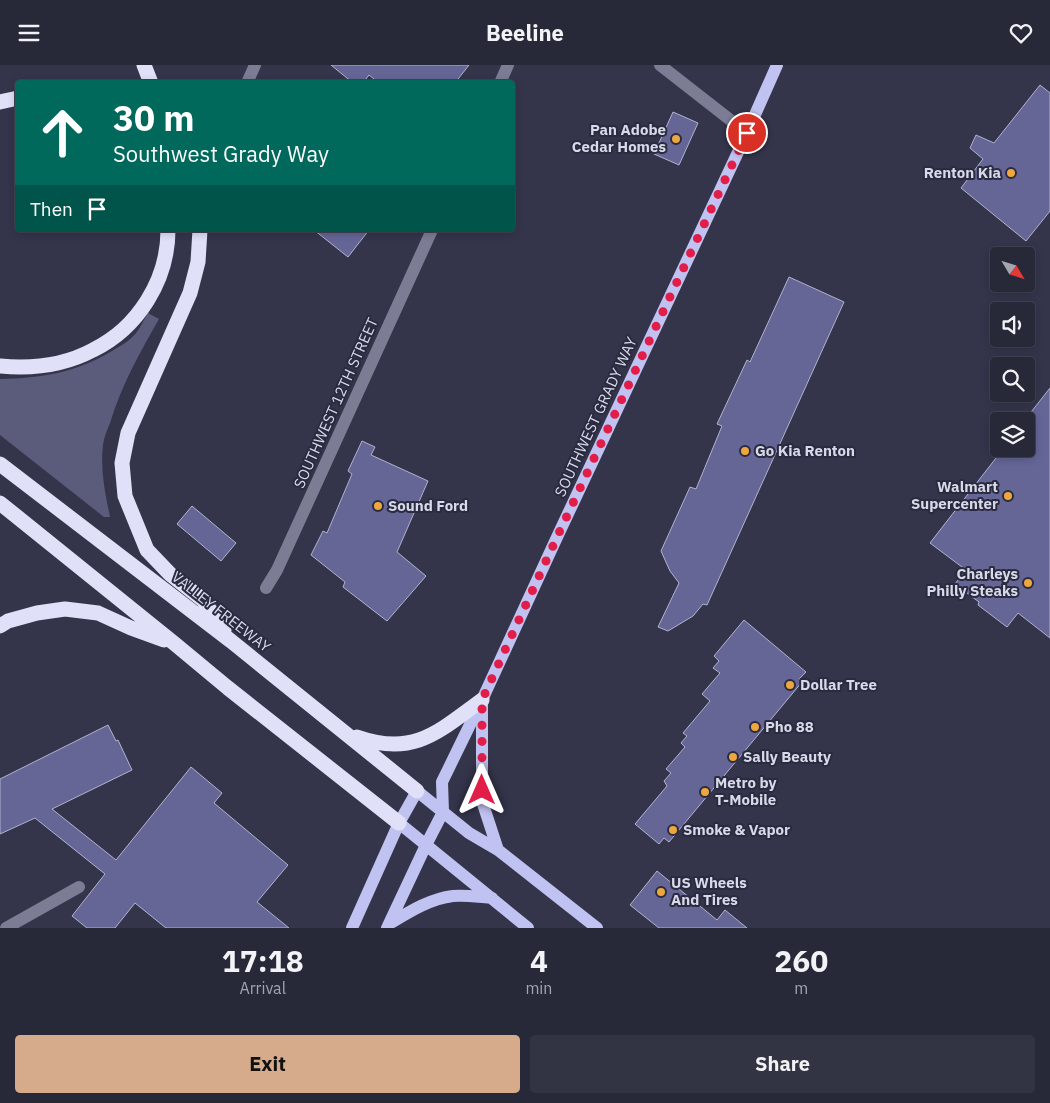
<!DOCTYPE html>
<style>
:root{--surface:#272838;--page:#333443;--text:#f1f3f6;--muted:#a4a6ae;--line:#434453;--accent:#d6ab8b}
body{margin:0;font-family:"IBM Plex Sans",sans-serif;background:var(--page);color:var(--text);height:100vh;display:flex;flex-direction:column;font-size:19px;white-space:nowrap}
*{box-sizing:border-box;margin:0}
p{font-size:16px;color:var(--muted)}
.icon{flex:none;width:28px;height:28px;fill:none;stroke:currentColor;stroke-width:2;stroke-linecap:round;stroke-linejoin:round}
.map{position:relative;height:863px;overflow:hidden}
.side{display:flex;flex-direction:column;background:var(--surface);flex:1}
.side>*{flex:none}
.guide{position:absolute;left:15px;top:15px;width:500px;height:152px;border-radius:5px;box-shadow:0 2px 8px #0003,0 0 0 1px var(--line);background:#00695c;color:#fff;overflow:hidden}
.needle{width:32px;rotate:128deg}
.tools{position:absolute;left:990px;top:182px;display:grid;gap:10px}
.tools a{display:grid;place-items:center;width:45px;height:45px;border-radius:5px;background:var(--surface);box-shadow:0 2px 8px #0003,0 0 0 1px var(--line);font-size:25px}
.pin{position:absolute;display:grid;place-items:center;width:42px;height:42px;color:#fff;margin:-21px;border:2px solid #fff;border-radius:50%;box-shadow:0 1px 5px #0007}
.me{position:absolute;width:55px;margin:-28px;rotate:0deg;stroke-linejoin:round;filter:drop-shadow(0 0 4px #0008)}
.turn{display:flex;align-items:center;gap:18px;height:105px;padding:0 15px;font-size:22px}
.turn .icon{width:65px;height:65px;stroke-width:2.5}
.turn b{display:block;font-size:35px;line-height:42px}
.then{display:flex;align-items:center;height:48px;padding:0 15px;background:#0003;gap:10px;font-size:19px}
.eta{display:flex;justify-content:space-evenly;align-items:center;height:85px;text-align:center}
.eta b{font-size:30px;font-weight:700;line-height:35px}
.cta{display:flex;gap:10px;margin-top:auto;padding:10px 15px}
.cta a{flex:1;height:58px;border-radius:5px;background:var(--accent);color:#111;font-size:20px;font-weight:700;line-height:58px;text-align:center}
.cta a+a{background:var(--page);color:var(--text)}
header{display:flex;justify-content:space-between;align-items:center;height:65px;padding:0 15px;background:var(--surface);font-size:22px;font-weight:700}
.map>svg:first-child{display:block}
</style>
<header><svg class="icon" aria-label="menu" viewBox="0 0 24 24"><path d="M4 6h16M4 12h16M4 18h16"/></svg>Beeline<svg class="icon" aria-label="heart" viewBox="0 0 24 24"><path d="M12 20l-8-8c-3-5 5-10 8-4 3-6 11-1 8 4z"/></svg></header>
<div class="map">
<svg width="1050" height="863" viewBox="0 0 1050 863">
<rect width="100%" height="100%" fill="#34354b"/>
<path fill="#5b5c7c" d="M 148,248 L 159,254 C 140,287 121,321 110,358 C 107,365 104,372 103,380 C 100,404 105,428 110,452 L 104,452 L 0,370 L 0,314 C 42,313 75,308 112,286 C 120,281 130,276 136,268 C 141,262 144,254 148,248 Z"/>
<path fill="#656596" stroke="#b2b3cf" d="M 331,0 L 469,0 L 455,18 L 379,18 L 369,10 L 363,18 L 353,18 Z
M 1040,20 L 1050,28 L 1050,146 L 1026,176 L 961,123 L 983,94 L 970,83 L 976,70 L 994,78 Z
M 673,47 L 698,58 L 679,100 L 654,89 Z
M 314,165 L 369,165 L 348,192 Z
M 789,212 L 844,237 L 707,540 L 703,539 L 693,551 L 668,566 L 658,562 L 679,518 L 670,506 L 661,486 L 690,422 L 696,424 L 722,361 L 717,359 L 747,295 L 750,297 Z
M 1050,323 L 1050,573 L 1018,548 L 1007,562 L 978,540 L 979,537 L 955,519 L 966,505 L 930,478 L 1003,384 L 1026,384 L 1026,356 L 1024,356 Z
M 362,376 L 375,382 L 371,390 L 428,416 L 397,487 L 426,511 L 387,556 L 343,522 L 345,517 L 311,490 L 323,466 L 327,468 L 352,409 L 348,406 Z
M 192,441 L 236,478 L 221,496 L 177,459 Z
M 744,555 L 806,607 L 799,614 L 802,617 L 669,777 L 664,773 L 659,779 L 635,759 L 667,721 L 664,716 L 671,708 L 666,704 L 685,682 L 681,678 L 687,671 L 683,668 L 710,636 L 702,629 L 720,608 L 713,603 L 719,596 L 714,591 Z
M 108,660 L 116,676 L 118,675 L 132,705 L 52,744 L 116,795 L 191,702 L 222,728 L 214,738 L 288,800 L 257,837 L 289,863 L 166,863 L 135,838 L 115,863 L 87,863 L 72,851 L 105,809 L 35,753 L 0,769 L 0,714 Z
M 657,806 L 717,855 L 725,845 L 747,863 L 659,863 L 630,840 Z"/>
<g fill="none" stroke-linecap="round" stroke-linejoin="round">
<path stroke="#7c7d94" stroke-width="12" d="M 660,0 L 747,68
M 247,18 L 255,0
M 500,18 L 508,0
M 266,523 L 277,505 L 432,165
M 6,863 L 79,822"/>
<path stroke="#c0c2f1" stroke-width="12" d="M 482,640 L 482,736 L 498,785
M 417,726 L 469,768 L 498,785 L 597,863
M 443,747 L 442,717 L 482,635 L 558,470 L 747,68 L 777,0
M 399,758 L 528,863
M 389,859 C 409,847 429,834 453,831 C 465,830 479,832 492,833
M 352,863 L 399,758 L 417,726
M 387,863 L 426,780 L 443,747"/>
<path stroke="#e0e1f8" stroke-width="15" d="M 144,0 L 151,18
M 0,37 L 18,33
M 200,165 L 198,197 L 190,228 L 128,368 L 122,398 L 125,431 L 147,485 L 170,509 L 203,535 L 224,565
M 0,301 C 31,304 65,300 93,285 C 138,263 168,215 168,165
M 0,399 L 231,576 L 417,726
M 0,438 L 175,579 L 228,623 L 399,758
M 0,561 L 8,556 L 37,548 L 65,544 L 98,548 L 131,563 L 164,575
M 357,672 C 414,692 438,667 482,635"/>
</g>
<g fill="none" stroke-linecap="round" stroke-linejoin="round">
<path stroke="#e11d48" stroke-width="9" stroke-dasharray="0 16.2" d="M 482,725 L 482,635 L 558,470 L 747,68"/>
</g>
<g fill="#eea73d" stroke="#2a2a40" stroke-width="2">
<circle cx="676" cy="74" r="5"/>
<circle cx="1011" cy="108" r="5"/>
<circle cx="745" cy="386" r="5"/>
<circle cx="1008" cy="431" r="5"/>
<circle cx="378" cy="441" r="5"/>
<circle cx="1028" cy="518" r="5"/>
<circle cx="790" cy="620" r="5"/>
<circle cx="755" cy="662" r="5"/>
<circle cx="733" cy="692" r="5"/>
<circle cx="705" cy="727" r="5"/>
<circle cx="673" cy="765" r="5"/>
<circle cx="661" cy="827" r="5"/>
</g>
<g text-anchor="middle" stroke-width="4" stroke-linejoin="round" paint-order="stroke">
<g font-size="15" font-weight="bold" fill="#d9dae9" stroke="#2a2a40" text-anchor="start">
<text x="666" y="70" text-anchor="end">Pan Adobe<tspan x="666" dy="17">Cedar Homes</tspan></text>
<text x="1001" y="113" text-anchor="end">Renton Kia</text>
<text x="755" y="391">Go Kia Renton</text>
<text x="998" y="427" text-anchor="end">Walmart<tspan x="998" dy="17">Supercenter</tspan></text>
<text x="388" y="446">Sound Ford</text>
<text x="1018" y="514" text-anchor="end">Charleys<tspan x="1018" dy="17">Philly Steaks</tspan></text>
<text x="800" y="625">Dollar Tree</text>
<text x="765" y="667">Pho 88</text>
<text x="743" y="697">Sally Beauty</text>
<text x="715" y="723">Metro by<tspan x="715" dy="17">T-Mobile</tspan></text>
<text x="683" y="770">Smoke &amp; Vapor</text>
<text x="671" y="823">US Wheels<tspan x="671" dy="17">And Tires</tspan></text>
</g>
<g font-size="15" fill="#d9dae9" stroke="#2a2a40">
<text transform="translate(336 338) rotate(-66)" y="5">SOUTHWEST 12TH STREET</text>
<text transform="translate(596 352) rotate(-65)" y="5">SOUTHWEST GRADY WAY</text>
<text transform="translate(221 547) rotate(38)" y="5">VALLEY FREEWAY</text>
</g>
</g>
</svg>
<div class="tools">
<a><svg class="needle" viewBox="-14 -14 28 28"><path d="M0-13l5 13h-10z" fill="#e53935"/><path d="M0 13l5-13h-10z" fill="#a4a6ae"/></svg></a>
<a><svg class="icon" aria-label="sound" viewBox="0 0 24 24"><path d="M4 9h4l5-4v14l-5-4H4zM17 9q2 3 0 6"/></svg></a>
<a><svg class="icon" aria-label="search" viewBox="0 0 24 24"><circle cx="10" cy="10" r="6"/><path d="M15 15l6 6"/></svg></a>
<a><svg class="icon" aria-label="layers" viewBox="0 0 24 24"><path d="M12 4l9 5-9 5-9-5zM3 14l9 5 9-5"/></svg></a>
</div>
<div class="pin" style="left:747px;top:68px;background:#d93025"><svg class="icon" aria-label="arrive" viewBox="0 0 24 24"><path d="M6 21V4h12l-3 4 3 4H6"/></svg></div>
<svg class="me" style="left:482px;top:725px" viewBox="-20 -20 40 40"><path d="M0-17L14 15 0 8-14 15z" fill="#e11d48" stroke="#fff" stroke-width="4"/></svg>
<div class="guide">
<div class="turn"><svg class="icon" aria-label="ahead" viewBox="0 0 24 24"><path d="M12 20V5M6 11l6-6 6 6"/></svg><div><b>30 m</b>Southwest Grady Way</div></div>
<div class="then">Then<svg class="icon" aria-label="arrive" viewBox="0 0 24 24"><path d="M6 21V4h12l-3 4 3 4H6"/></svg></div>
</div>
</div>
<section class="side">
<div class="eta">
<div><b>17:18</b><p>Arrival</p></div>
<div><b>4</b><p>min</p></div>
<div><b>260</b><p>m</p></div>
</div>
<div class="cta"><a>Exit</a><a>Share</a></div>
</section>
